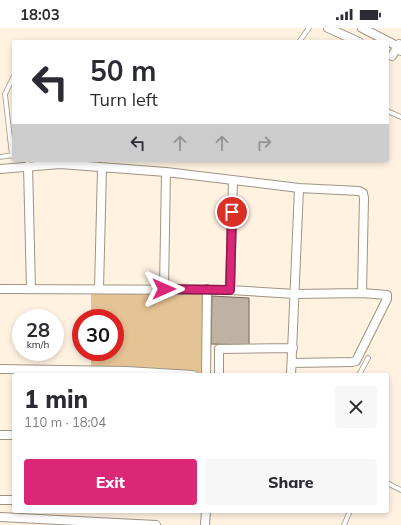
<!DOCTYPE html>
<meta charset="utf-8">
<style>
:root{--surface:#fff;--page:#f7f7f7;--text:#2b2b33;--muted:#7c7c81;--accent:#db2777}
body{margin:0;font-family:Mulish,sans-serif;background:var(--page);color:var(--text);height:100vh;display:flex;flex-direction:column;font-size:15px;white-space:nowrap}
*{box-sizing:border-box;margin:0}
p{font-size:13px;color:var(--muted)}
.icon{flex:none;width:22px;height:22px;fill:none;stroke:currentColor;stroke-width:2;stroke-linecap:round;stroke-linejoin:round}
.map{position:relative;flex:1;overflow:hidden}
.drawer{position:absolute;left:12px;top:345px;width:377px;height:140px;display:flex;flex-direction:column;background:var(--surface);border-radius:4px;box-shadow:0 2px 6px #0003}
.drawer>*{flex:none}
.guide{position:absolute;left:12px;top:12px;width:377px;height:122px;border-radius:4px;box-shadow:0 2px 6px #0003;background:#fff;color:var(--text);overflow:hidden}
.speed{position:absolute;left:12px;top:281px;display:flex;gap:8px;font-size:20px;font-weight:700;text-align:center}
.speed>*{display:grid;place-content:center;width:52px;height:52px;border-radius:50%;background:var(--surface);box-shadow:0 2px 6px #0003;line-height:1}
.speed small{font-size:10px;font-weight:400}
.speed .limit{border:6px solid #d22;background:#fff;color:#111}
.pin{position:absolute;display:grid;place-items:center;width:34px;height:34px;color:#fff;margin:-17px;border:2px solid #fff;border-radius:50%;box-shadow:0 1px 4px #0007}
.me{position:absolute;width:44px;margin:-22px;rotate:90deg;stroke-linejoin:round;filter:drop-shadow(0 0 3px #0008)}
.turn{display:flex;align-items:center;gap:14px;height:84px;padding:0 12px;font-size:18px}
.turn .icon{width:52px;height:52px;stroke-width:2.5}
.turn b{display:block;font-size:28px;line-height:34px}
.lanes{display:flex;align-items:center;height:38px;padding:0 12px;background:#0003;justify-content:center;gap:20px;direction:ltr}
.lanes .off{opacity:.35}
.round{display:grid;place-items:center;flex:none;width:42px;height:42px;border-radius:4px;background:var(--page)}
.summary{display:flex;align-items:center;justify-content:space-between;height:68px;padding:0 12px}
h1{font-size:24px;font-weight:800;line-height:30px}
.cta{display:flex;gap:8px;margin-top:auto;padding:8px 12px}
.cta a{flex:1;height:46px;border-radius:4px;background:var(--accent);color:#fff;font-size:16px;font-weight:800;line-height:46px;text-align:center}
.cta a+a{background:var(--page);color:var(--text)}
.status{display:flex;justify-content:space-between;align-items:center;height:28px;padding:0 20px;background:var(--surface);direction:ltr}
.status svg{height:11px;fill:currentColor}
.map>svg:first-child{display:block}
</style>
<div class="status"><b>18:03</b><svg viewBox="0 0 49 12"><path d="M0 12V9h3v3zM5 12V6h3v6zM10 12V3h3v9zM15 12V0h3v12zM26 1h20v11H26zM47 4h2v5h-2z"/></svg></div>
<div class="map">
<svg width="401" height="497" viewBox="0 0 401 497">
<rect width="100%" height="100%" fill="#fff2e1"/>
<path fill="#e4c395" d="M 205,264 L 205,347 L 91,341 L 91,324 L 115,324 L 115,290 L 91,290 L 91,265 Z"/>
<path fill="#beb2a2" stroke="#73685a" d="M 212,268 L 249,270 L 249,317 L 211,316 Z"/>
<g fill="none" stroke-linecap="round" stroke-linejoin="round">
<defs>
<path id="service" d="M 299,14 L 309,0
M 387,83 L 401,89
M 12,128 L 5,66 L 14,48
M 0,129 L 13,127
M 359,347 L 368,330
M 387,455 L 401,462
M 344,497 L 350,483"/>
<path id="minor" d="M 328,0 L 359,14
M 362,0 L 397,18 L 401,23
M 392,28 L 399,16
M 28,138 L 31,261
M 0,141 L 60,136 L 166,144 L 299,160 L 359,163 L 363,165 L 364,170 L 362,265
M 0,261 L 230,262 L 295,266 L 362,265 L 387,267 L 387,271 L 356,333 L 352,334 L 292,335
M 99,261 L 102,141
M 164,261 L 166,144
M 230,262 L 233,153
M 0,341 L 126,343 L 193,347
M 206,347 L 207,261
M 219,347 L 219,321 L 293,320
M 291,347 L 299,160
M 0,407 L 14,407
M 0,472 L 14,472
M 0,489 L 156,497
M 205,497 L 206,483"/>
</defs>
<use href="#service" stroke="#9f9484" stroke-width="5.5"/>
<use href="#minor" stroke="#9f9484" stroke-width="10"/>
<use href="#service" stroke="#fff" stroke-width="4"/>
<use href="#minor" stroke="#fff" stroke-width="8"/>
</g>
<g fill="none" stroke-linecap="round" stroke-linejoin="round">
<defs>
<path id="route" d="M 164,261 L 230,262 L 232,184"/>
</defs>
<use href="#route" stroke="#8e194d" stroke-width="10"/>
<use href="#route" stroke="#db2777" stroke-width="7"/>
</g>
</svg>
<div class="speed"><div>28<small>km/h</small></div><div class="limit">30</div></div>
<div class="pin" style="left:232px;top:184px;background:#d93025"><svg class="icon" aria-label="arrive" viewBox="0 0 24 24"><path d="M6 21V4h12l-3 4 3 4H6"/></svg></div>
<svg class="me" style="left:164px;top:261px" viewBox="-20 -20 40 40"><path d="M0-17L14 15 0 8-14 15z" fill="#db2777" stroke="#fff" stroke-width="4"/></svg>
<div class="guide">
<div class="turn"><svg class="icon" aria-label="left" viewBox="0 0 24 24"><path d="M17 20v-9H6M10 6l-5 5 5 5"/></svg><div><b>50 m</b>Turn left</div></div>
<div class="lanes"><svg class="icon" aria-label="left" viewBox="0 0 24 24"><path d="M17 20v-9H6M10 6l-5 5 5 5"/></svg><svg class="icon off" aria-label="ahead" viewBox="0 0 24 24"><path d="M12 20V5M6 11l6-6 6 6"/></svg><svg class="icon off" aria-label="ahead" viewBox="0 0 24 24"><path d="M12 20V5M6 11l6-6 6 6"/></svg><svg class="icon off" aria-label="right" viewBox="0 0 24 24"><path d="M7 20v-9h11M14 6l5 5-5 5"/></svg></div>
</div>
<section class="drawer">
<div class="summary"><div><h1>1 min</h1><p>110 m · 18:04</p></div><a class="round"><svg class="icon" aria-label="close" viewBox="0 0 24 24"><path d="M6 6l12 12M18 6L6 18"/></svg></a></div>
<div class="cta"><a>Exit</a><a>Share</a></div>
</section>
</div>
